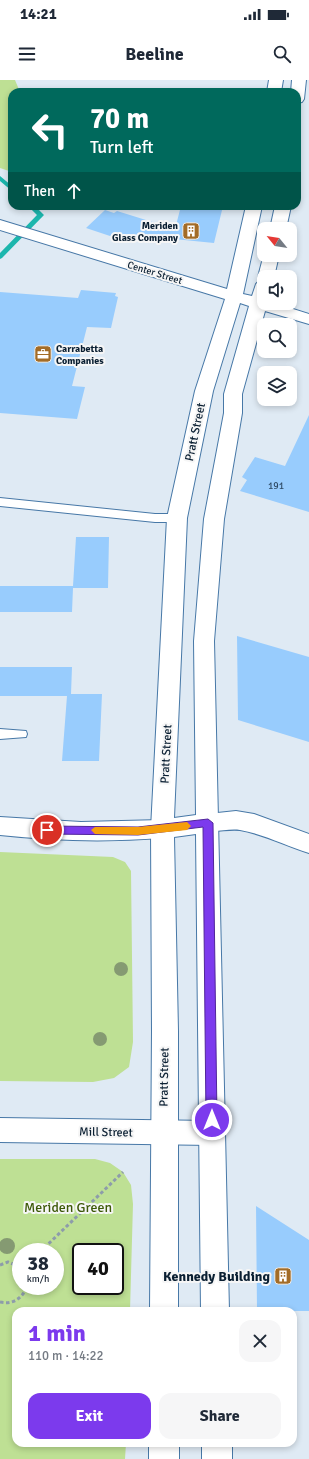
<!DOCTYPE html>
<meta charset="utf-8">
<style>
:root{--surface:#fff;--page:#f6f6f7;--text:#1f2937;--muted:#747a83;--accent:#7c3aed}
body{margin:0;font-family:Signika,sans-serif;background:var(--page);color:var(--text);height:100vh;display:flex;flex-direction:column;font-size:15px;white-space:nowrap}
*{box-sizing:border-box;margin:0}
p{font-size:13px;color:var(--muted)}
.icon{flex:none;width:22px;height:22px;fill:none;stroke:currentColor;stroke-width:2;stroke-linecap:round;stroke-linejoin:round}
.map{position:relative;flex:1;overflow:hidden}
.panel{position:absolute;left:12px;top:1227px;width:285px;height:140px;display:flex;flex-direction:column;background:var(--surface);border-radius:12px;box-shadow:0 2px 6px #0003}
.panel>*{flex:none}
.top-card{position:absolute;left:8px;top:8px;width:293px;height:122px;border-radius:12px;box-shadow:0 2px 6px #0003;background:#00695c;color:#fff;overflow:hidden}
.needle{width:26px;rotate:300deg}
.buttons{position:absolute;left:257px;top:142px;display:grid;gap:8px}
.buttons a{display:grid;place-items:center;width:40px;height:40px;border-radius:8px;background:var(--surface);box-shadow:0 2px 6px #0003;font-size:20px}
.speed{position:absolute;left:12px;top:1163px;display:flex;gap:8px;font-size:20px;font-weight:700;text-align:center}
.speed>*{display:grid;place-content:center;width:52px;height:52px;border-radius:50%;background:var(--surface);box-shadow:0 2px 6px #0003;line-height:1}
.speed small{font-size:10px;font-weight:400}
.speed .limit{border:2px solid #111;border-radius:6px;background:#fff;color:#111}
.pin{position:absolute;display:grid;place-items:center;width:34px;height:34px;color:#fff;margin:-17px;border:2px solid #fff;border-radius:50%;box-shadow:0 1px 4px #0007}
.me{position:absolute;width:44px;margin:-22px;rotate:0deg;stroke-linejoin:round;filter:drop-shadow(0 0 3px #0008)}
.turn{display:flex;align-items:center;gap:14px;height:84px;padding:0 16px;font-size:18px}
.turn .icon{width:52px;height:52px;stroke-width:2.5}
.turn b{display:block;font-size:28px;line-height:34px}
.then{display:flex;align-items:center;height:38px;padding:0 16px;background:#0003;gap:8px;font-size:15px}
.round{display:grid;place-items:center;flex:none;width:42px;height:42px;border-radius:12px;background:var(--page)}
.head{display:flex;align-items:center;justify-content:space-between;height:68px;padding:0 16px}
h1{font-size:24px;font-weight:700;line-height:30px;color:var(--accent)}
.action{display:flex;gap:8px;margin-top:auto;padding:8px 16px}
.action a{flex:1;height:46px;border-radius:12px;background:var(--accent);color:#fff;font-size:16px;font-weight:700;line-height:46px;text-align:center}
.action a+a{background:var(--page);color:var(--text)}
.status{display:flex;justify-content:space-between;align-items:center;height:28px;padding:0 20px;background:var(--surface);direction:ltr}
.status svg{height:11px;fill:currentColor}
header{display:flex;justify-content:space-between;align-items:center;height:52px;padding:0 16px;background:var(--surface);font-size:18px;font-weight:700}
.map>svg:first-child{display:block}
</style>
<div class="status"><b>14:21</b><svg viewBox="0 0 49 12"><path d="M0 12V9h3v3zM5 12V6h3v6zM10 12V3h3v9zM15 12V0h3v12zM26 1h20v11H26zM47 4h2v5h-2z"/></svg></div>
<header><svg class="icon" aria-label="menu" viewBox="0 0 24 24"><path d="M4 6h16M4 12h16M4 18h16"/></svg>Beeline<svg class="icon" aria-label="search" viewBox="0 0 24 24"><circle cx="10" cy="10" r="6"/><path d="M15 15l6 6"/></svg></header>
<div class="map">
<svg width="309" height="1379" viewBox="0 0 309 1379">
<rect width="100%" height="100%" fill="#dfeaf4"/>
<path fill="#bee094" fill-rule="evenodd" d="M 0,0 L 15,0 L 20,12 L 12,12 L 12,92 L 0,88 Z
M 0,772 L 113,777 L 125,782 L 131,791 L 133,962 L 129,987 L 114,998 L 93,1002 L 0,1001 Z
M 0,1079 L 95,1079 L 110,1083 L 123,1092 L 131,1105 L 133,1124 L 130,1231 L 16,1231 L 16,1363 L 126,1363 L 125,1379 L 0,1379 ZM 21,1172 L 55,1172 L 55,1206 L 21,1206 ZM 81,1172 L 115,1172 L 115,1206 L 81,1206 Z"/>
<g fill="none" stroke-linecap="round" stroke-linejoin="round">
<path fill="#1cb6ad" fill-rule="evenodd" d="M 0,96 L 12,106 L 12,111 L 0,101 Z
M 28,126 L 35,126 L 44,135 L 2,178 L 0,179 L 0,173 L 37,135 Z"/>
</g>
<path fill="#98ccfd" d="M 181,126 L 223,126 L 214,163 L 124,154 L 119,159 L 86,148 L 105,130 L 114,133 L 117,131 L 175,149 Z
M 81,210 L 116,213 L 115,216 L 118,217 L 111,248 L 87,247 L 72,306 L 85,307 L 77,339 L 0,333 L 0,212 L 78,218 Z
M 309,335 L 309,432 L 240,411 L 247,400 L 242,397 L 255,377 L 285,386 Z
M 76,457 L 109,457 L 108,508 L 73,508 L 72,532 L 0,532 L 0,506 L 73,506 Z
M 237,556 L 309,577 L 309,662 L 238,640 Z
M 0,587 L 72,587 L 71,614 L 102,614 L 99,681 L 62,681 L 67,616 L 0,616 Z
M 256,1126 L 309,1160 L 309,1231 L 257,1231 Z"/>
<g fill="none" stroke-linecap="round" stroke-linejoin="round">
<defs>
<path id="lane" d="M 0,418 L 155,434 L 177,434 L 183,438 L 177,442 L 155,442 L 0,426 Z
M 0,649 L 26,651 L 27,654 L 26,657 L 0,659 Z"/>
<path id="street" d="M 236,731 L 254,734 L 309,754 L 309,773 C 286,766 264,754 240,750 C 227,748 214,754 200,749 L 197,743 L 200,737 L 208,734 Z
M 0,737 L 81,742 L 162,740 L 170,742 L 173,749 L 170,756 L 162,758 C 108,762 54,761 0,755 Z
M 0,1038 L 212,1041 L 221,1044 L 225,1053 L 221,1062 L 212,1065 L 0,1062 Z"/>
<path id="secondary" d="M 269,0 L 283,0 L 281,12 L 267,12 Z
M 292,0 L 306,0 L 304,19 L 302,22 L 297,23 L 297,12 L 291,12 Z
M 246,126 L 262,126 L 243,214 L 252,216 L 256,204 L 260,200 L 258,197 L 264,174 L 264,175 L 279,175 L 274,197 L 264,197 L 264,223 L 274,223 L 309,234 L 309,244 L 265,231 L 242,314 L 242,333 L 224,439 L 214,561 L 229,1231 L 201,1231 L 196,754 L 174,757 L 178,951 L 178,1231 L 150,1231 L 152,951 L 151,749 L 167,438 L 195,311 L 225,219 L 0,150 L 0,140 L 227,209 ZM 240,223 L 249,226 L 224,314 L 224,333 L 204,439 L 194,561 L 196,735 L 174,738 L 187,438 L 213,311 Z
M 275,126 L 291,126 L 286,149 L 270,149 Z
M 149,1363 L 179,1363 L 179,1379 L 149,1379 Z
M 202,1363 L 232,1363 L 232,1379 L 202,1379 Z"/>
</defs>
<use href="#lane" stroke="#4778a7" stroke-width="2"/>
<use href="#street" stroke="#4778a7" stroke-width="2"/>
<use href="#secondary" stroke="#4778a7" stroke-width="2"/>
<path stroke="#8d9caa" stroke-width="3" stroke-dasharray="3.5 2.5" stroke-linecap="butt" d="M 40,1172 L 123,1092
M 0,1185 L 8,1182 L 21,1187
M 0,1222 C 13,1225 23,1218 27,1206"/>
<use href="#lane" fill="#fff" fill-rule="evenodd"/>
<use href="#street" fill="#fff" fill-rule="evenodd"/>
<use href="#secondary" fill="#fff" fill-rule="evenodd"/>
</g>
<g fill="#859a72">
<circle cx="121" cy="889" r="7"/>
<circle cx="100" cy="959" r="7"/>
<circle cx="7" cy="1166" r="8"/>
</g>
<path fill="#7c3aed" stroke="#51269a" d="M 208,739 L 213,743 L 217,1040 L 216,1043 L 212,1045 L 208,1043 L 206,1040 L 203,747 L 138,755 L 47,754 L 43,750 L 47,746 L 138,747 Z"/>
<path fill="#f59e0b" d="M 187,742 L 191,746 L 187,750 L 138,755 L 95,754 L 91,750 L 95,747 L 138,747 Z"/>
<defs>
<symbol id="building-square" viewBox="-11 -11 22 22"><rect x="-9" y="-9" width="18" height="18" rx="4" fill="#a36c27" stroke="#f6f6f6"/><path d="M-4-6H4V6H1V3H-1V6H-4ZM-2.5-4.3h1.7v1.8h-1.7ZM.8-4.3h1.7v1.8H.8ZM-2.5-1h1.7V.8h-1.7ZM.8-1h1.7V.8H.8Z" fill="#fff"/></symbol>
<symbol id="office-square" viewBox="-11 -11 22 22"><rect x="-9" y="-9" width="18" height="18" rx="4" fill="#a36c27" stroke="#f6f6f6"/><path d="M-6-3h4V-5.5h4V-3h4V5H-6ZM-1-4.5V-3h2v-1.5ZM-6 0V1H6V0Z" fill="#fff"/></symbol>
</defs>
<g fill-rule="evenodd">
<use href="#building-square" x="181" y="141" width="20" height="20"/>
<use href="#office-square" x="33" y="264" width="20" height="20"/>
<use href="#building-square" x="273" y="1186" width="20" height="20"/>
</g>
<g text-anchor="middle" stroke-width="4" stroke-linejoin="round" paint-order="stroke">
<g font-size="10" font-weight="bold" fill="#0a1f32" stroke="#f6f6f6" text-anchor="end">
<text x="178" y="149">Meriden<tspan x="178" dy="12">Glass Company</tspan></text>
<text x="56" y="272" text-anchor="start">Carrabetta<tspan x="56" dy="12">Companies</tspan></text>
</g>
<g font-size="10" fill="#0a1f32" stroke="#f6f6f6">
<text transform="translate(155 192) rotate(17)" y="4">Center Street</text>
</g>
<g font-size="10" fill="#2e4a65">
<text x="276" y="409">191</text>
</g>
<g font-size="12" fill="#0a1f32" stroke="#f6f6f6">
<text transform="translate(195 352) rotate(-78)" y="4">Pratt Street</text>
<text transform="translate(166 674) rotate(-87)" y="4">Pratt Street</text>
<text transform="translate(164 997) rotate(-89)" y="4">Pratt Street</text>
<text transform="translate(106 1052) rotate(1)" y="4">Mill Street</text>
</g>
<g font-size="14" fill="#3c5807" stroke="#f6f6f6">
<text x="68" y="1132">Meriden Green</text>
</g>
<g font-size="14" font-weight="bold" fill="#0a1f32" stroke="#f6f6f6" text-anchor="end">
<text x="270" y="1201">Kennedy Building</text>
</g>
</g>
</svg>
<div class="buttons">
<a><svg class="needle" viewBox="-14 -14 28 28"><path d="M0-13l5 13h-10z" fill="#e53935"/><path d="M0 13l5-13h-10z" fill="#747a83"/></svg></a>
<a><svg class="icon" aria-label="sound" viewBox="0 0 24 24"><path d="M4 9h4l5-4v14l-5-4H4zM17 9q2 3 0 6"/></svg></a>
<a><svg class="icon" aria-label="search" viewBox="0 0 24 24"><circle cx="10" cy="10" r="6"/><path d="M15 15l6 6"/></svg></a>
<a><svg class="icon" aria-label="layers" viewBox="0 0 24 24"><path d="M12 4l9 5-9 5-9-5zM3 14l9 5 9-5"/></svg></a>
</div>
<div class="speed"><div>38<small>km/h</small></div><div class="limit">40</div></div>
<div class="pin" style="left:47px;top:750px;background:#d93025"><svg class="icon" aria-label="arrive" viewBox="0 0 24 24"><path d="M6 21V4h12l-3 4 3 4H6"/></svg></div>
<svg class="me" style="left:212px;top:1040px" viewBox="-20 -20 40 40"><circle r="17" fill="#7c3aed" stroke="#fff" stroke-width="3"/><path d="M0-11L8 9 0 5-8 9z" fill="#fff"/></svg>
<div class="top-card">
<div class="turn"><svg class="icon" aria-label="left" viewBox="0 0 24 24"><path d="M17 20v-9H6M10 6l-5 5 5 5"/></svg><div><b>70 m</b>Turn left</div></div>
<div class="then">Then<svg class="icon" aria-label="ahead" viewBox="0 0 24 24"><path d="M12 20V5M6 11l6-6 6 6"/></svg></div>
</div>
<section class="panel">
<div class="head"><div><h1>1 min</h1><p>110 m · 14:22</p></div><a class="round"><svg class="icon" aria-label="close" viewBox="0 0 24 24"><path d="M6 6l12 12M18 6L6 18"/></svg></a></div>
<div class="action"><a>Exit</a><a>Share</a></div>
</section>
</div>
